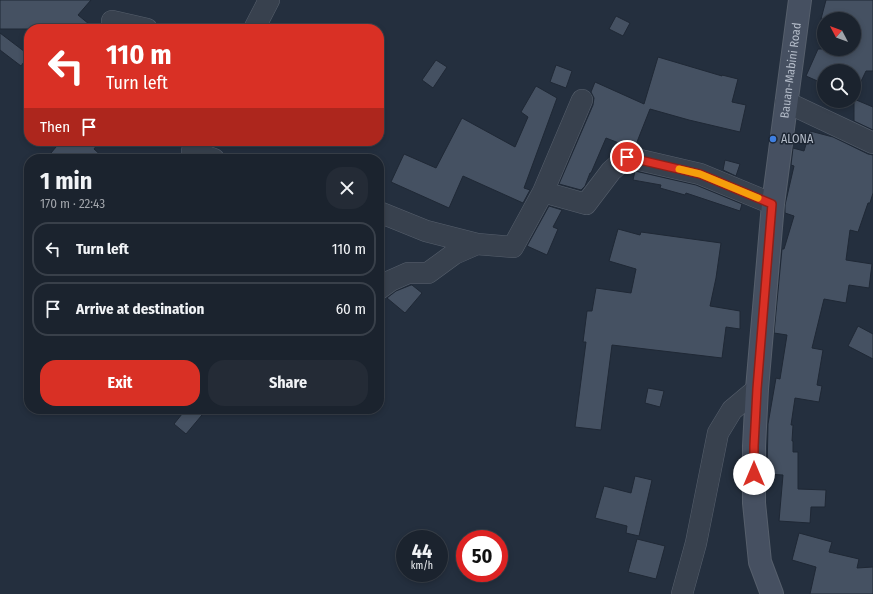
<!DOCTYPE html>
<meta charset="utf-8">
<style>
:root{--surface:#1b232e;--page:#242b36;--text:#f1f3f6;--muted:#a0a4aa;--line:#39404a;--accent:#d93025}
body{margin:0;font-family:"Fira Sans Condensed",sans-serif;background:var(--page);color:var(--text);height:100vh;display:flex;flex-direction:column;font-size:15px;white-space:nowrap}
*{box-sizing:border-box;margin:0}
p{font-size:13px;color:var(--muted)}
.icon{flex:none;width:22px;height:22px;fill:none;stroke:currentColor;stroke-width:2;stroke-linecap:round;stroke-linejoin:round}
.map{position:relative;flex:1;overflow:hidden}
.sheet{position:absolute;left:24px;top:154px;width:360px;height:260px;display:flex;flex-direction:column;background:var(--surface);border-radius:16px;box-shadow:0 2px 6px #0003,0 0 0 1px var(--line)}
.sheet>*{flex:none}
.banner{position:absolute;left:24px;top:24px;width:360px;height:122px;border-radius:16px;box-shadow:0 2px 6px #0003,0 0 0 1px var(--line);background:#d93025;color:#fff;overflow:hidden}
.needle{width:26px;rotate:311deg}
.controls{position:absolute;left:817px;top:12px;display:grid;gap:8px}
.controls a{display:grid;place-items:center;width:44px;height:44px;border-radius:50%;background:var(--surface);box-shadow:0 2px 6px #0003,0 0 0 1px var(--line);font-size:20px}
.speed{position:absolute;left:396px;top:530px;display:flex;gap:8px;font-size:20px;font-weight:700;text-align:center}
.speed>*{display:grid;place-content:center;width:52px;height:52px;border-radius:50%;background:var(--surface);box-shadow:0 2px 6px #0003,0 0 0 1px var(--line);line-height:1}
.speed small{font-size:10px;font-weight:400}
.speed .limit{border:6px solid #d22;background:#fff;color:#111}
.pin{position:absolute;display:grid;place-items:center;width:34px;height:34px;color:#fff;margin:-17px;border:2px solid #fff;border-radius:50%;box-shadow:0 1px 4px #0007}
.me{position:absolute;width:44px;margin:-22px;rotate:0deg;stroke-linejoin:round;filter:drop-shadow(0 0 3px #0008)}
.turn{display:flex;align-items:center;gap:14px;height:84px;padding:0 16px;font-size:18px}
.turn .icon{width:52px;height:52px;stroke-width:2.5}
.turn b{display:block;font-size:28px;line-height:34px}
.then{display:flex;align-items:center;height:38px;padding:0 16px;background:#0003;gap:8px;font-size:15px}
.round{display:grid;place-items:center;flex:none;width:42px;height:42px;border-radius:16px;background:var(--page)}
.headline{display:flex;align-items:center;justify-content:space-between;height:68px;padding:0 16px}
h1{font-size:24px;font-weight:700;line-height:30px}
.action{display:flex;gap:8px;margin-top:auto;padding:8px 16px}
.action a{flex:1;height:46px;border-radius:16px;background:var(--accent);color:#fff;font-size:16px;font-weight:700;line-height:46px;text-align:center}
.action a+a{background:var(--page);color:var(--text)}
ul{padding:0;list-style:none}
li{display:flex;align-items:center;gap:12px;height:54px;margin:0 8px 6px;padding:0 8px;border:2px solid var(--line);border-radius:16px}
li div{flex:1}
li b{display:block;font-size:15px}
li em{font-style:normal}
.map>svg:first-child{display:block}
</style>
<div class="map">
<svg width="873" height="594" viewBox="0 0 873 594">
<rect width="100%" height="100%" fill="#242f3e"/>
<path fill="#455162" stroke="#1f2835" d="M 0,0 L 91,0 L 78,15 L 95,29 L 0,29 Z
M 826,0 L 873,0 L 873,71 L 866,71 L 854,96 L 854,71 L 824,71 L 824,79 L 822,83 L 806,76 L 818,49 L 854,49 L 854,19 L 821,19 Z
M 616,16 L 630,23 L 623,36 L 609,29 Z
M 0,33 L 29,55 L 21,66 L 0,50 Z
M 658,57 L 722,76 L 722,75 L 738,79 L 732,102 L 746,105 L 740,132 L 689,120 L 650,109 L 635,147 L 624,145 L 606,138 L 591,173 L 590,173 L 585,186 L 581,190 L 559,184 L 593,105 L 594,98 L 591,92 L 595,82 L 644,104 Z
M 436,60 L 447,67 L 433,88 L 422,80 Z
M 556,65 L 572,71 L 566,88 L 550,82 Z
M 536,86 L 557,98 L 524,188 L 530,190 L 523,203 L 463,176 L 449,208 L 391,182 L 404,154 L 436,168 L 462,118 L 515,147 L 528,117 L 521,112 Z
M 854,99 L 873,107 L 873,130 L 854,121 Z
M 810,131 L 833,137 L 868,154 L 873,155 L 873,193 L 870,203 L 868,203 L 858,232 L 850,230 L 846,260 L 872,264 L 869,288 L 849,285 L 846,303 L 824,299 L 812,348 L 823,350 L 817,385 L 822,386 L 819,402 L 795,398 L 791,425 L 793,425 L 792,441 L 793,441 L 793,452 L 798,452 L 798,489 L 826,490 L 825,507 L 811,507 L 810,523 L 779,521 L 783,475 L 767,474 L 768,424 L 776,378 L 780,379 L 787,335 L 774,333 L 782,249 L 784,249 L 794,216 L 785,213 L 785,205 L 794,166 L 791,165 L 793,148 L 804,151 Z
M 61,141 L 100,141 L 94,149 L 105,159 L 46,159 Z
M 725,160 L 740,164 L 736,176 L 723,170 Z
M 635,171 L 696,185 L 742,204 L 740,211 L 686,193 L 685,195 L 660,188 L 661,185 L 633,180 Z
M 549,206 L 562,210 L 553,227 L 558,229 L 547,255 L 527,246 Z
M 618,229 L 640,235 L 641,232 L 721,243 L 716,278 L 710,306 L 740,311 L 740,329 L 726,327 L 722,358 L 612,345 L 601,430 L 575,427 L 586,342 L 583,342 L 587,311 L 592,311 L 596,288 L 631,293 L 636,269 L 609,261 Z
M 411,285 L 412,285 L 422,293 L 405,313 L 387,298 L 396,291 Z
M 858,326 L 873,334 L 873,359 L 848,346 Z
M 648,388 L 664,391 L 660,407 L 645,403 Z
M 186,409 L 207,409 L 186,434 L 174,424 Z
M 635,476 L 652,480 L 639,536 L 626,533 L 627,526 L 595,518 L 604,486 L 631,493 Z
M 799,533 L 832,542 L 829,552 L 859,559 L 857,568 L 873,567 L 873,594 L 810,594 L 816,567 L 792,560 Z
M 637,539 L 665,546 L 656,579 L 628,572 Z"/>
<g fill="none" stroke-linecap="round" stroke-linejoin="round">
<defs>
<path id="minor" d="M 112,21 L 147,29
M 254,29 L 269,0
M 786,102 L 873,143
M 192,151 L 214,159
M 543,192 L 586,204 L 611,171 L 627,157 L 700,174 L 773,204
M 379,212 L 426,231 L 477,244 L 513,247 L 543,192 L 582,100
M 379,289 L 390,281 L 408,273 L 428,273 L 454,254 L 477,244
M 682,594 L 696,543 L 718,433 L 732,410 L 757,389"/>
<g id="secondary">
<path id="s1" d="M 772,594 L 760,562 L 754,503 L 754,446 L 757,389 L 773,204 L 800,0"/>
</g>
</defs>
<use href="#minor" stroke="#565f6c" stroke-width="22"/>
<use href="#secondary" stroke="#565f6c" stroke-width="24"/>
<use href="#minor" stroke="#38414e" stroke-width="21"/>
<use href="#secondary" stroke="#465061" stroke-width="22"/>
</g>
<g fill="none" stroke-linecap="round" stroke-linejoin="round">
<defs>
<path id="route" d="M 627,157 L 700,174 L 772,204 L 757,389 L 754,446 L 754,474"/>
</defs>
<use href="#route" stroke="#8d1f18" stroke-width="10"/>
<use href="#route" stroke="#d93025" stroke-width="7"/>
<path stroke="#f59e0b" stroke-width="7" d="M 679,169 L 700,174 L 758,198"/>
</g>
<circle fill="#3f7fe0" stroke="#1d2633" stroke-width="1.5" cx="773" cy="139" r="4"/>
<g text-anchor="middle" stroke-width="3" stroke-linejoin="round" paint-order="stroke">
<g font-size="12" fill="#b4bcc9" stroke="#1d2633">
<text dy="4" stroke="none"><textPath href="#s1" startOffset="528">Bauan-Mabini Road</textPath></text>
</g>
<g font-size="12" fill="#b4bcc9" stroke="#1d2633" text-anchor="start">
<text x="781" y="143">ALONA</text>
</g>
</g>
</svg>
<div class="controls">
<a><svg class="needle" viewBox="-14 -14 28 28"><path d="M0-13l5 13h-10z" fill="#e53935"/><path d="M0 13l5-13h-10z" fill="#a0a4aa"/></svg></a>
<a><svg class="icon" aria-label="search" viewBox="0 0 24 24"><circle cx="10" cy="10" r="6"/><path d="M15 15l6 6"/></svg></a>
</div>
<div class="speed"><div>44<small>km/h</small></div><div class="limit">50</div></div>
<div class="pin" style="left:627px;top:157px;background:#d93025"><svg class="icon" aria-label="arrive" viewBox="0 0 24 24"><path d="M6 21V4h12l-3 4 3 4H6"/></svg></div>
<svg class="me" style="left:754px;top:474px" viewBox="-20 -20 40 40"><circle r="19" fill="#fff"/><path d="M0-13L10 11 0 6-10 11z" fill="#d93025"/></svg>
<div class="banner">
<div class="turn"><svg class="icon" aria-label="left" viewBox="0 0 24 24"><path d="M17 20v-9H6M10 6l-5 5 5 5"/></svg><div><b>110 m</b>Turn left</div></div>
<div class="then">Then<svg class="icon" aria-label="arrive" viewBox="0 0 24 24"><path d="M6 21V4h12l-3 4 3 4H6"/></svg></div>
</div>
<section class="sheet">
<div class="headline"><div><h1>1 min</h1><p>170 m · 22:43</p></div><a class="round"><svg class="icon" aria-label="close" viewBox="0 0 24 24"><path d="M6 6l12 12M18 6L6 18"/></svg></a></div>
<ul>
<li><svg class="icon" aria-label="left" viewBox="0 0 24 24"><path d="M17 20v-9H6M10 6l-5 5 5 5"/></svg><div><b>Turn left</b></div><em>110 m</em></li>
<li><svg class="icon" aria-label="arrive" viewBox="0 0 24 24"><path d="M6 21V4h12l-3 4 3 4H6"/></svg><div><b>Arrive at destination</b></div><em>60 m</em></li>
</ul>
<div class="action"><a>Exit</a><a>Share</a></div>
</section>
</div>
